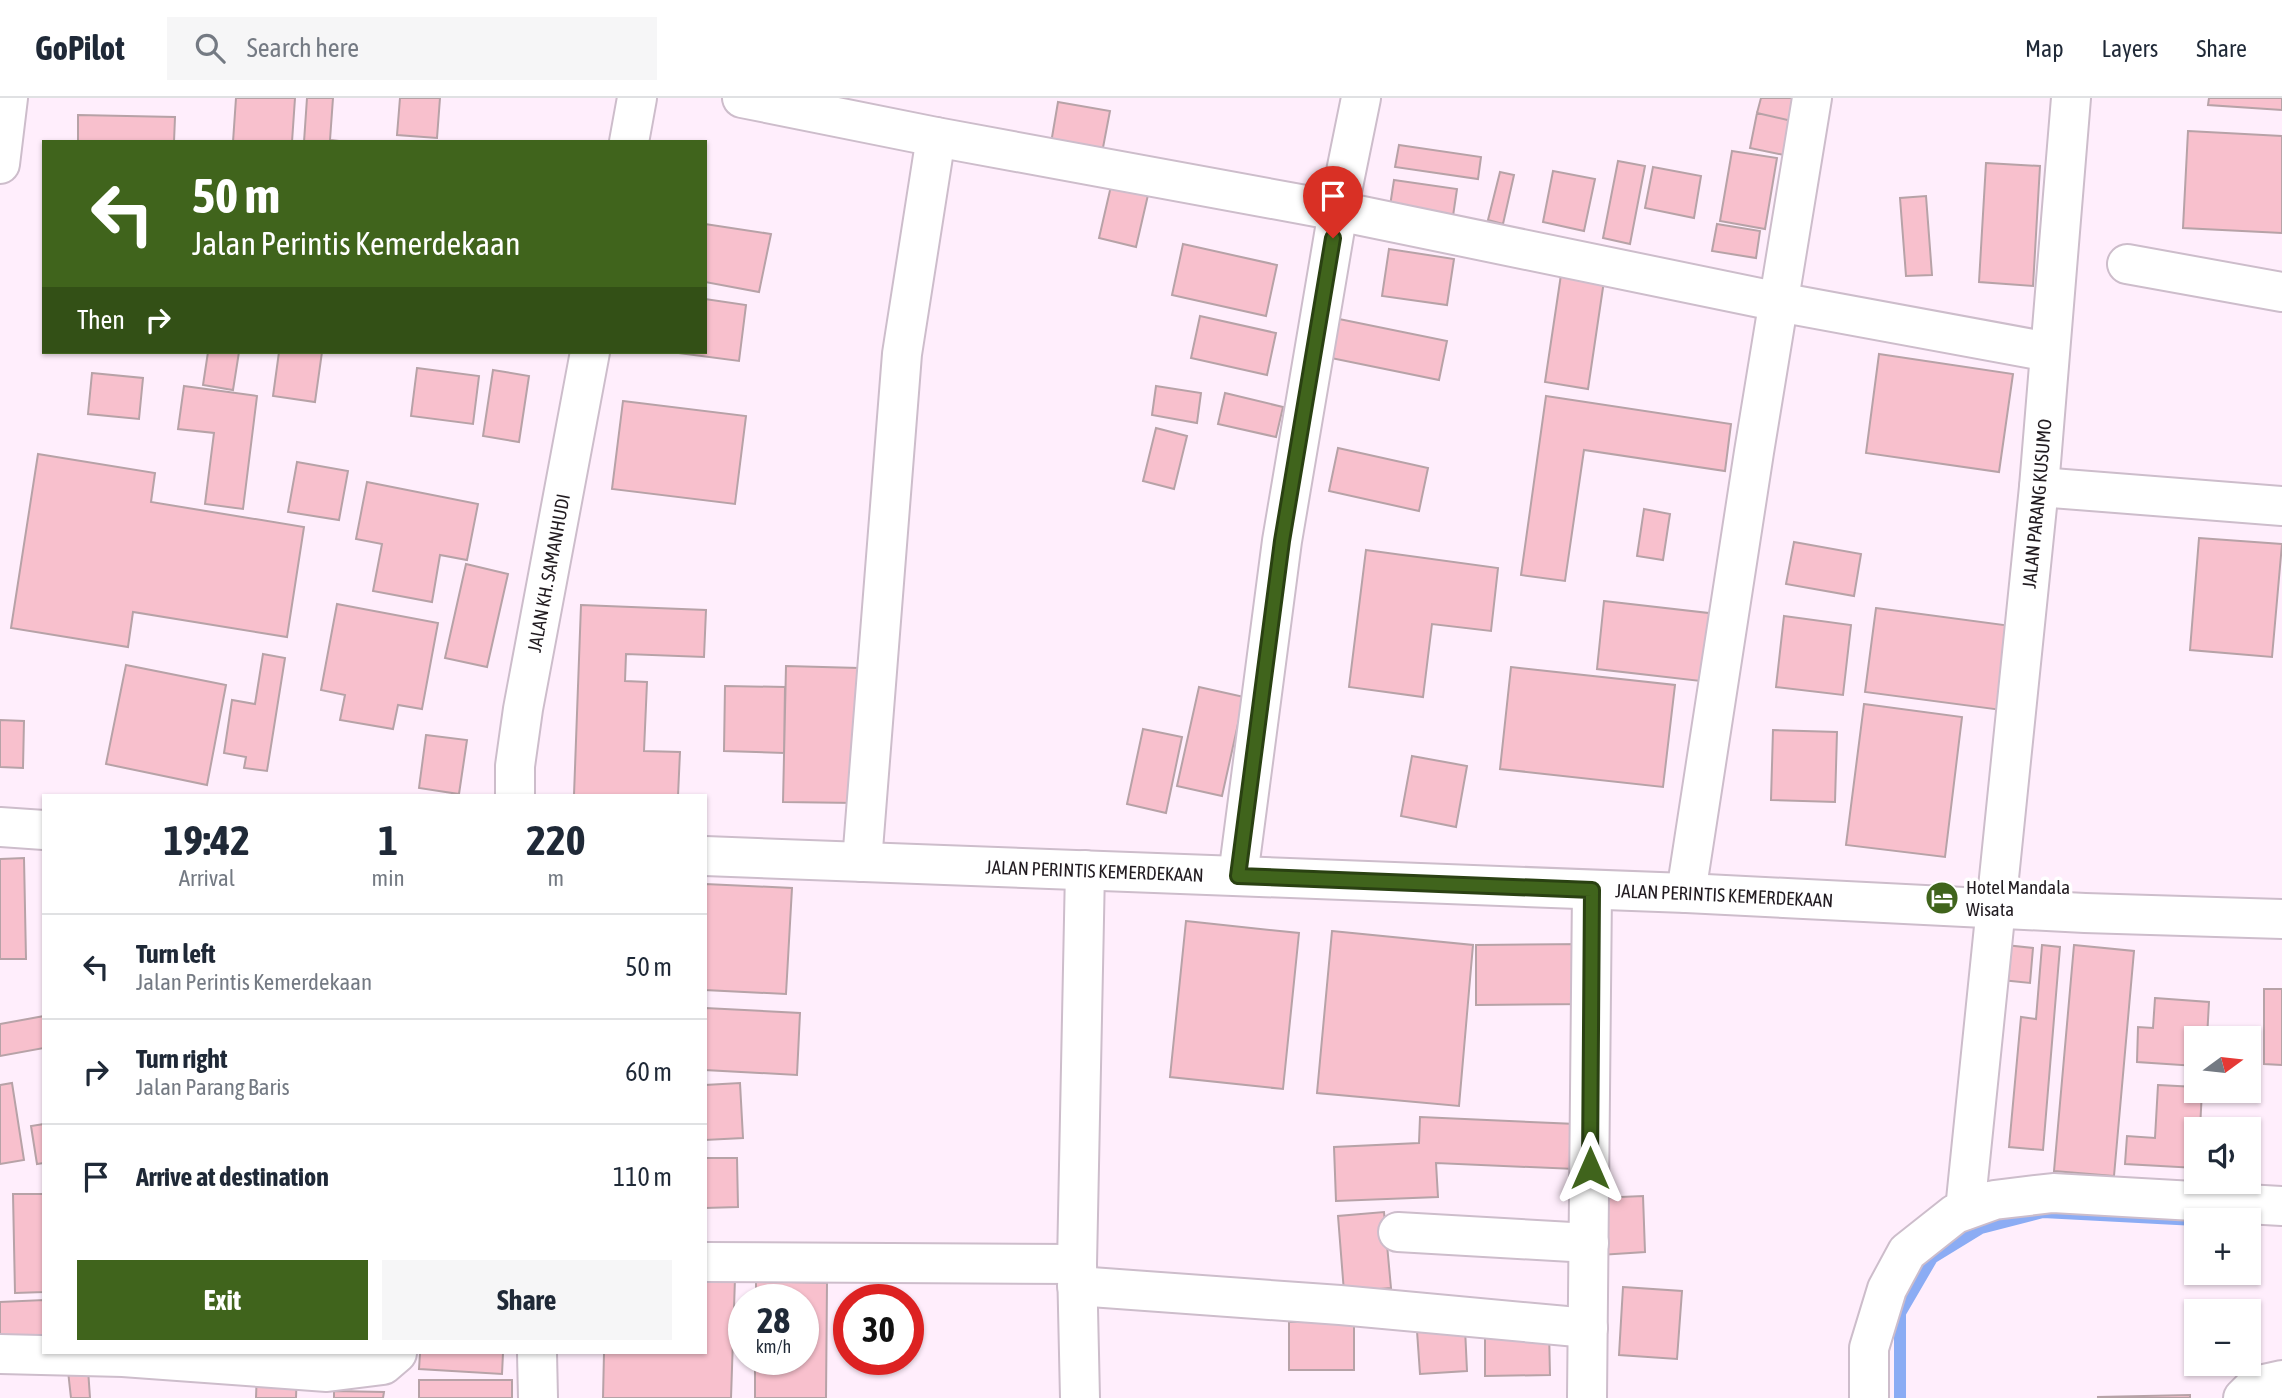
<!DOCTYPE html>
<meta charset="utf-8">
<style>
:root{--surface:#fff;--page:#f6f6f7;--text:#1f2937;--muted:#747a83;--line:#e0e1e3;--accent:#40641c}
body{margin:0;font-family:"Asap Condensed",sans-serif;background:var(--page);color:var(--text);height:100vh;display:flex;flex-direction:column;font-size:26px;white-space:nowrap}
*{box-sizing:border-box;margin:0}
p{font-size:23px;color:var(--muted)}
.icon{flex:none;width:38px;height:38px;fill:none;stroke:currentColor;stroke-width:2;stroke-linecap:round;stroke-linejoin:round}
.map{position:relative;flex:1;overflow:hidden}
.details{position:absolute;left:42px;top:696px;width:665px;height:560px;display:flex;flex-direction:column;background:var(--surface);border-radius:0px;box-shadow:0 2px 5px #0004}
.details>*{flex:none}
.top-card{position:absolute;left:42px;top:42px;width:665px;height:214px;border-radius:0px;box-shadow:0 2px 5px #0004;background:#40641c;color:#fff;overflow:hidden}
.needle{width:46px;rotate:75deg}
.fabs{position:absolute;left:2184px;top:928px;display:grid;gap:14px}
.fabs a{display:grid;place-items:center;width:77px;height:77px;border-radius:0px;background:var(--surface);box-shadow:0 2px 5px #0004;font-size:35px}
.speed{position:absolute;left:728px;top:1186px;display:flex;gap:14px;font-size:35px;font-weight:700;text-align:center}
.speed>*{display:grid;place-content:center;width:91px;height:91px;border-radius:50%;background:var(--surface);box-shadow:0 2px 5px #0004;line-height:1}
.speed small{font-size:18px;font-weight:400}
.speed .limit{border:10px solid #d22;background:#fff;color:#111}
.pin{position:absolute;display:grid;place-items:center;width:60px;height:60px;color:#fff;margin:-72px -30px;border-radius:50% 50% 50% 0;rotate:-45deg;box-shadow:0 0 7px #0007}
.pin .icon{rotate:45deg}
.me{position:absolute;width:77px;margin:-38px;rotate:0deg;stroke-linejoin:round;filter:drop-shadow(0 0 5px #0008)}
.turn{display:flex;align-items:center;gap:24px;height:147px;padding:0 35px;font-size:32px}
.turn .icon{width:91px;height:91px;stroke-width:2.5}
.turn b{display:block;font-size:49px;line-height:60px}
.then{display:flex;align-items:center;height:66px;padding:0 35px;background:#0003;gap:14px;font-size:26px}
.eta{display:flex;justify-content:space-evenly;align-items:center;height:119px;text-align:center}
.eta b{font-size:42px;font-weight:700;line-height:49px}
.button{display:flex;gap:14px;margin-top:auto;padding:14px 35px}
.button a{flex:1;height:80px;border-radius:0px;background:var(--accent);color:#fff;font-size:28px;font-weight:700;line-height:80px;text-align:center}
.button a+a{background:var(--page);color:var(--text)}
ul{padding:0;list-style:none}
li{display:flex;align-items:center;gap:21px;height:105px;padding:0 35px;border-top:2px solid var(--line)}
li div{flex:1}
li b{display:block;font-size:26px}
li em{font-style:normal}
header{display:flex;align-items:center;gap:42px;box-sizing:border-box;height:98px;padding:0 35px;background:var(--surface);border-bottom:2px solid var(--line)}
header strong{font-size:33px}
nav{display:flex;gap:38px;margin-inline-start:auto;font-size:24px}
.search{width:490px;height:63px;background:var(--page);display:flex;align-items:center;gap:18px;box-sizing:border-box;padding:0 24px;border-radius:0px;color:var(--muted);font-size:26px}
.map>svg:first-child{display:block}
</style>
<header>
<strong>GoPilot</strong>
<div class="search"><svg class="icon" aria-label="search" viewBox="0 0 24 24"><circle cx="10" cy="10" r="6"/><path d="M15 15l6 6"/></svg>Search here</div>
<nav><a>Map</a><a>Layers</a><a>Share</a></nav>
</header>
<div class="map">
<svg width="2282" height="1300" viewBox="0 0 2282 1300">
<rect width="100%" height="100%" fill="#ffeefc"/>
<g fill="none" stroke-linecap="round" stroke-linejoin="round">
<path stroke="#8bacf4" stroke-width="12" d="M 1900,1300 L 1900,1215 L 1932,1160 L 1981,1130 L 2043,1114 L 2196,1122"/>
</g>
<path fill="#f8c0cd" stroke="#b7a2a7" stroke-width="2" d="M 236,0 L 295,0 L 292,44 L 233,44 Z
M 307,0 L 333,0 L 330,42 L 348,44 L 304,44 Z
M 400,0 L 440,0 L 437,40 L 397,37 Z
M 1761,0 L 1801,0 L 1796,24 L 1757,15 Z
M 2209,0 L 2282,0 L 2282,12 L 2208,7 Z
M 1058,4 L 1110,13 L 1101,60 L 1050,51 Z
M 1757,15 L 1796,24 L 1789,58 L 1750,50 Z
M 78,17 L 175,19 L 174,44 L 78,44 Z
M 2188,33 L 2282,38 L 2282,135 L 2183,130 Z
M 1399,47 L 1481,59 L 1478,81 L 1395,69 Z
M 1732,53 L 1777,60 L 1765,131 L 1720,123 Z
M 1618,63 L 1645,68 L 1630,146 L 1603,140 Z
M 1986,65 L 2040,68 L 2033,188 L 1979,184 Z
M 1653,69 L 1701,78 L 1694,120 L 1645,110 Z
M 1553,73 L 1595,81 L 1584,133 L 1543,124 Z
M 1500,74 L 1514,77 L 1503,126 L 1488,122 Z
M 1394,82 L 1457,91 L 1453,118 L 1390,108 Z
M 1111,88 L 1148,97 L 1136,149 L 1099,140 Z
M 1926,98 L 1932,177 L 1906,178 L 1900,100 Z
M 705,126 L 771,136 L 759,194 L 705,184 Z
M 1717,126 L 1760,133 L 1756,160 L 1712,153 Z
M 1183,146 L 1277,167 L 1266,218 L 1172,197 Z
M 1389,151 L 1454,161 L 1447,207 L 1382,198 Z
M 1562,170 L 1605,176 L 1588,291 L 1545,284 Z
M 705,201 L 746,207 L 739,263 L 671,254 L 705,254 Z
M 1200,218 L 1276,235 L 1267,277 L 1191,260 Z
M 1339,221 L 1447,243 L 1439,282 L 1331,260 Z
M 208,254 L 239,254 L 233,292 L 203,287 Z
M 279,254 L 322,254 L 315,304 L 273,298 Z
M 1879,256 L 2013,276 L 1999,374 L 1866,355 Z
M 417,270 L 479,278 L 473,326 L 411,318 Z
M 493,272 L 529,278 L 519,344 L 483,338 Z
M 92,275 L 143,280 L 139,321 L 88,316 Z
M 184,288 L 257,298 L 243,411 L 205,406 L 214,335 L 178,331 Z
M 1156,288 L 1201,295 L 1197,325 L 1152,317 Z
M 1225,295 L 1283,309 L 1276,339 L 1218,326 Z
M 1546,298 L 1731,326 L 1725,373 L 1584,352 L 1565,483 L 1521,477 Z
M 623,303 L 746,318 L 735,406 L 612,391 Z
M 1156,330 L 1187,338 L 1174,391 L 1143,383 Z
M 1338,350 L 1428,370 L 1419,413 L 1329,393 Z
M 38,356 L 155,375 L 151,404 L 304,429 L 287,539 L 133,514 L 128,549 L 11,530 Z
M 297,364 L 348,373 L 339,422 L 288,414 Z
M 367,384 L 478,406 L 467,462 L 440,457 L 432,504 L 373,493 L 382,446 L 356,441 Z
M 1644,411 L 1670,416 L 1663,462 L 1637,458 Z
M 2199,440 L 2282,446 L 2272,559 L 2190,552 Z
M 1794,444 L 1861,456 L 1854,498 L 1786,486 Z
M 1366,452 L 1498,470 L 1491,533 L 1432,526 L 1423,599 L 1349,589 Z
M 466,466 L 508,476 L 487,569 L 445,560 Z
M 1604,503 L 1717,516 L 1709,584 L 1597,571 Z
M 337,506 L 438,525 L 422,611 L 398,607 L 393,631 L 340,622 L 345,597 L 321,592 Z
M 581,507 L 706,512 L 704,559 L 626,556 L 625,583 L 647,584 L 644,653 L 680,654 L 678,698 L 574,697 Z
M 1876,510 L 2019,529 L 2009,613 L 1865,594 Z
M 1784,518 L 1851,527 L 1843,597 L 1776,589 Z
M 263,556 L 285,560 L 267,673 L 244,670 L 246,659 L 224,655 L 232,602 L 255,606 Z
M 126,567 L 226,587 L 207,687 L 106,666 Z
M 786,568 L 859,570 L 856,705 L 783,704 Z
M 1511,569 L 1675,587 L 1663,689 L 1500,671 Z
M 725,588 L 785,589 L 784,655 L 724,653 Z
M 1199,589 L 1244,599 L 1222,698 L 1177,688 Z
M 1864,606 L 1962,619 L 1945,759 L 1846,747 Z
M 0,622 L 24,623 L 23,670 L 0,669 Z
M 1143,631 L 1182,639 L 1166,715 L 1127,706 Z
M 1773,632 L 1837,634 L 1835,704 L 1771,702 Z
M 426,637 L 467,642 L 459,696 L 419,690 Z
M 1412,658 L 1467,668 L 1456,729 L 1401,718 Z
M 24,760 L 26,861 L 0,861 L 0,761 Z
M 705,786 L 792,790 L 786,896 L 705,892 Z
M 1186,823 L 1299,835 L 1283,991 L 1170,979 Z
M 1332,833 L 1473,847 L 1459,1008 L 1317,995 Z
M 1588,846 L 1589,906 L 1476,907 L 1476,847 Z
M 1996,846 L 2033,850 L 2030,885 L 1992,881 Z
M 2042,847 L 2060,849 L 2043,1052 L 2009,1049 L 2021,919 L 2036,921 Z
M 2074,847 L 2134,853 L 2114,1078 L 2054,1073 Z
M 2264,891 L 2282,891 L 2282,967 L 2264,966 Z
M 2155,900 L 2209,904 L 2207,940 L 2196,940 L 2196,968 L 2137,964 L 2138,929 L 2153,930 Z
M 705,910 L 800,915 L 797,977 L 705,972 Z
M 44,918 L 44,950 L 0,958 L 0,926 Z
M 12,985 L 24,1062 L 0,1066 L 0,987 Z
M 740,985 L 743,1040 L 705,1042 L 705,987 Z
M 2158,987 L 2196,989 L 2196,992 L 2202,992 L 2200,1031 L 2196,1031 L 2196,1070 L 2125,1066 L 2127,1038 L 2155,1040 Z
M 1420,1019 L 1576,1026 L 1575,1071 L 1436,1065 L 1438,1099 L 1336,1103 L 1334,1049 L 1419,1045 Z
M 44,1026 L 44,1065 L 37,1066 L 31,1028 Z
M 705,1060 L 737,1060 L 738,1109 L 705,1110 Z
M 13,1096 L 44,1096 L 44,1194 L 15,1195 Z
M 1643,1098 L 1645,1154 L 1600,1157 L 1597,1100 Z
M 1384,1114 L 1391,1190 L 1344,1194 L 1338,1118 Z
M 705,1180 L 735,1180 L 731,1300 L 603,1300 L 604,1255 L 705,1255 Z
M 756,1183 L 827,1185 L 826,1300 L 755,1300 L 755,1262 L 803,1262 L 803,1202 L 756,1202 Z
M 1623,1189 L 1682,1193 L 1677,1261 L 1619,1257 Z
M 44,1202 L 44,1250 L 0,1250 L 0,1204 Z
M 1289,1224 L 1354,1224 L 1354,1272 L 1289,1272 Z
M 1465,1230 L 1467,1273 L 1420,1276 L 1417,1233 Z
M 1485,1232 L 1549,1232 L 1550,1277 L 1485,1278 Z
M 420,1255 L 503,1255 L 502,1276 L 419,1271 Z
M 88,1271 L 90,1300 L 71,1300 L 68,1273 Z
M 257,1272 L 297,1273 L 296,1300 L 256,1300 Z
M 419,1282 L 512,1282 L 512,1300 L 419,1300 Z
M 334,1293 L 384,1294 L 383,1300 L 334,1300 Z
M 2190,1297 L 2190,1300 L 2097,1299 Z"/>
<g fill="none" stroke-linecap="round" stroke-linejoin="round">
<defs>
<g id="minor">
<path d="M 742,0 L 936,39 L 1338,113 L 1779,204 L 2049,254"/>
<path d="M 0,66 L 8,0"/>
<path d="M 2127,166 L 2282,194"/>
<path d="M 2039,389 L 2282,408"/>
<path d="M 0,729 L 44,732"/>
<path id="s1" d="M 705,758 L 1686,795 L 2085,815 L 2282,821"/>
<path d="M 862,764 L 902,256 L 936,39"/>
<path d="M 1238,778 L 1282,443 L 1338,113 L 1361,0"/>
<path d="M 1686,795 L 1754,354 L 1812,0"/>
<path id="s2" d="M 1965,1112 L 2039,389 L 2071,0"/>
<path d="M 1398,1134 L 1589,1145"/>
<path d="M 705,1164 L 1077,1166"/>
<path d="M 1077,1188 L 1340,1207 L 1588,1230"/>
<path d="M 0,1256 L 123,1259 L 327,1274 L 383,1267 L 397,1255"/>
<path d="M 1080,1300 L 1077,1166 L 1085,772"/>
<path d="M 1587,1300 L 1592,792"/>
<path d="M 1869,1300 L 1869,1250 L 1887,1191 L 1907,1154 L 1955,1116 L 1994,1102 L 2053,1095 L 2282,1108"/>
<path d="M 2243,1300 L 2255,1288 L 2282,1282"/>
</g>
<g id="major">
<path d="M 629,44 L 637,0"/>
<path id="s3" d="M 515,698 L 515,668 L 523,611 L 590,254"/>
<path d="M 537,1255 L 538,1300"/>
</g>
</defs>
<use href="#minor" stroke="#cdbdcb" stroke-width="42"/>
<use href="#major" stroke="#cdbdcb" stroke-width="42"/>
<use href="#minor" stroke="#fff" stroke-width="38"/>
<use href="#major" stroke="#fff" stroke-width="38"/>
</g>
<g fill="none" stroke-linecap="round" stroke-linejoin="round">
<defs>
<path id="route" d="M 1333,140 L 1282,443 L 1238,778 L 1592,792 L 1590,1070"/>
</defs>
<use href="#route" stroke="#2a4112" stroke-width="18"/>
<use href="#route" stroke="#40641c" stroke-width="12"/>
</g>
<defs>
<symbol id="hotel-disc" viewBox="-11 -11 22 22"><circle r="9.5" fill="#40641c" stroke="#fff"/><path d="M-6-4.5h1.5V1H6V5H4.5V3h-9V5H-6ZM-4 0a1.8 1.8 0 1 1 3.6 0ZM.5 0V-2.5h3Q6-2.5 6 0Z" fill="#fff"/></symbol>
</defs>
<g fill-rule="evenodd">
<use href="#hotel-disc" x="1923" y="781" width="38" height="38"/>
</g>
<g text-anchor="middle" stroke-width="7" stroke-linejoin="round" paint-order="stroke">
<g font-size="19" fill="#221c21" stroke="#fff">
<text dy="7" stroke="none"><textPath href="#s2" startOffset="710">JALAN PARANG KUSUMO</textPath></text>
<text dy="7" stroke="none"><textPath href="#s3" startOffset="226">JALAN KH. SAMANHUDI</textPath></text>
<text dy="7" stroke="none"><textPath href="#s1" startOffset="390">JALAN PERINTIS KEMERDEKAAN</textPath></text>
<text dy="7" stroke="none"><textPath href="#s1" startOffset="1020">JALAN PERINTIS KEMERDEKAAN</textPath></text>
</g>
<g font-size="19" fill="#221c21" stroke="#fff" text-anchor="start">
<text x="1966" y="796">Hotel Mandala<tspan x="1966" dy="22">Wisata</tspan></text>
</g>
</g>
</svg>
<div class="fabs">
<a><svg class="needle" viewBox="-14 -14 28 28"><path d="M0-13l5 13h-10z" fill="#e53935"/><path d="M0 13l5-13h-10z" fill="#747a83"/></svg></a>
<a><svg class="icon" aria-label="sound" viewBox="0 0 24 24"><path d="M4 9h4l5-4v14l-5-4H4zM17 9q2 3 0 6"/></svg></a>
<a>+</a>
<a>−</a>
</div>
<div class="speed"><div>28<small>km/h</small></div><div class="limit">30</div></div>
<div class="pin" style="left:1333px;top:140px;background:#d93025"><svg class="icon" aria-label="arrive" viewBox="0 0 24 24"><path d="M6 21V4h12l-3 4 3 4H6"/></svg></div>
<svg class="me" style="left:1590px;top:1070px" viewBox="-20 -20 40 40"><path d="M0-17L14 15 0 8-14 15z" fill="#40641c" stroke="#fff" stroke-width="4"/></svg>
<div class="top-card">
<div class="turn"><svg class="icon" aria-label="left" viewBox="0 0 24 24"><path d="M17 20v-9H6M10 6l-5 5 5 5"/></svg><div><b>50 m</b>Jalan Perintis Kemerdekaan</div></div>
<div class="then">Then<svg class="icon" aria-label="right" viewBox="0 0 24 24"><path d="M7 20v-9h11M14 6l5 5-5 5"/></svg></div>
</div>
<section class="details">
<div class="eta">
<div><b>19:42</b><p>Arrival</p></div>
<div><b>1</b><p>min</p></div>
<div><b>220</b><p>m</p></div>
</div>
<ul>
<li><svg class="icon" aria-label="left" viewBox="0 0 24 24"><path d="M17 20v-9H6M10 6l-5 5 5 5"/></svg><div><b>Turn left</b><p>Jalan Perintis Kemerdekaan</p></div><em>50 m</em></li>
<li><svg class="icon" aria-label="right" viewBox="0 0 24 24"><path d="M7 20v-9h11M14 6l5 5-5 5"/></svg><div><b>Turn right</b><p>Jalan Parang Baris</p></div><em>60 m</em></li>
<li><svg class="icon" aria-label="arrive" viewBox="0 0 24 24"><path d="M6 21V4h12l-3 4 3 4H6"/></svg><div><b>Arrive at destination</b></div><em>110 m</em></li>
</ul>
<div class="button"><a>Exit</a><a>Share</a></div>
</section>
</div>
